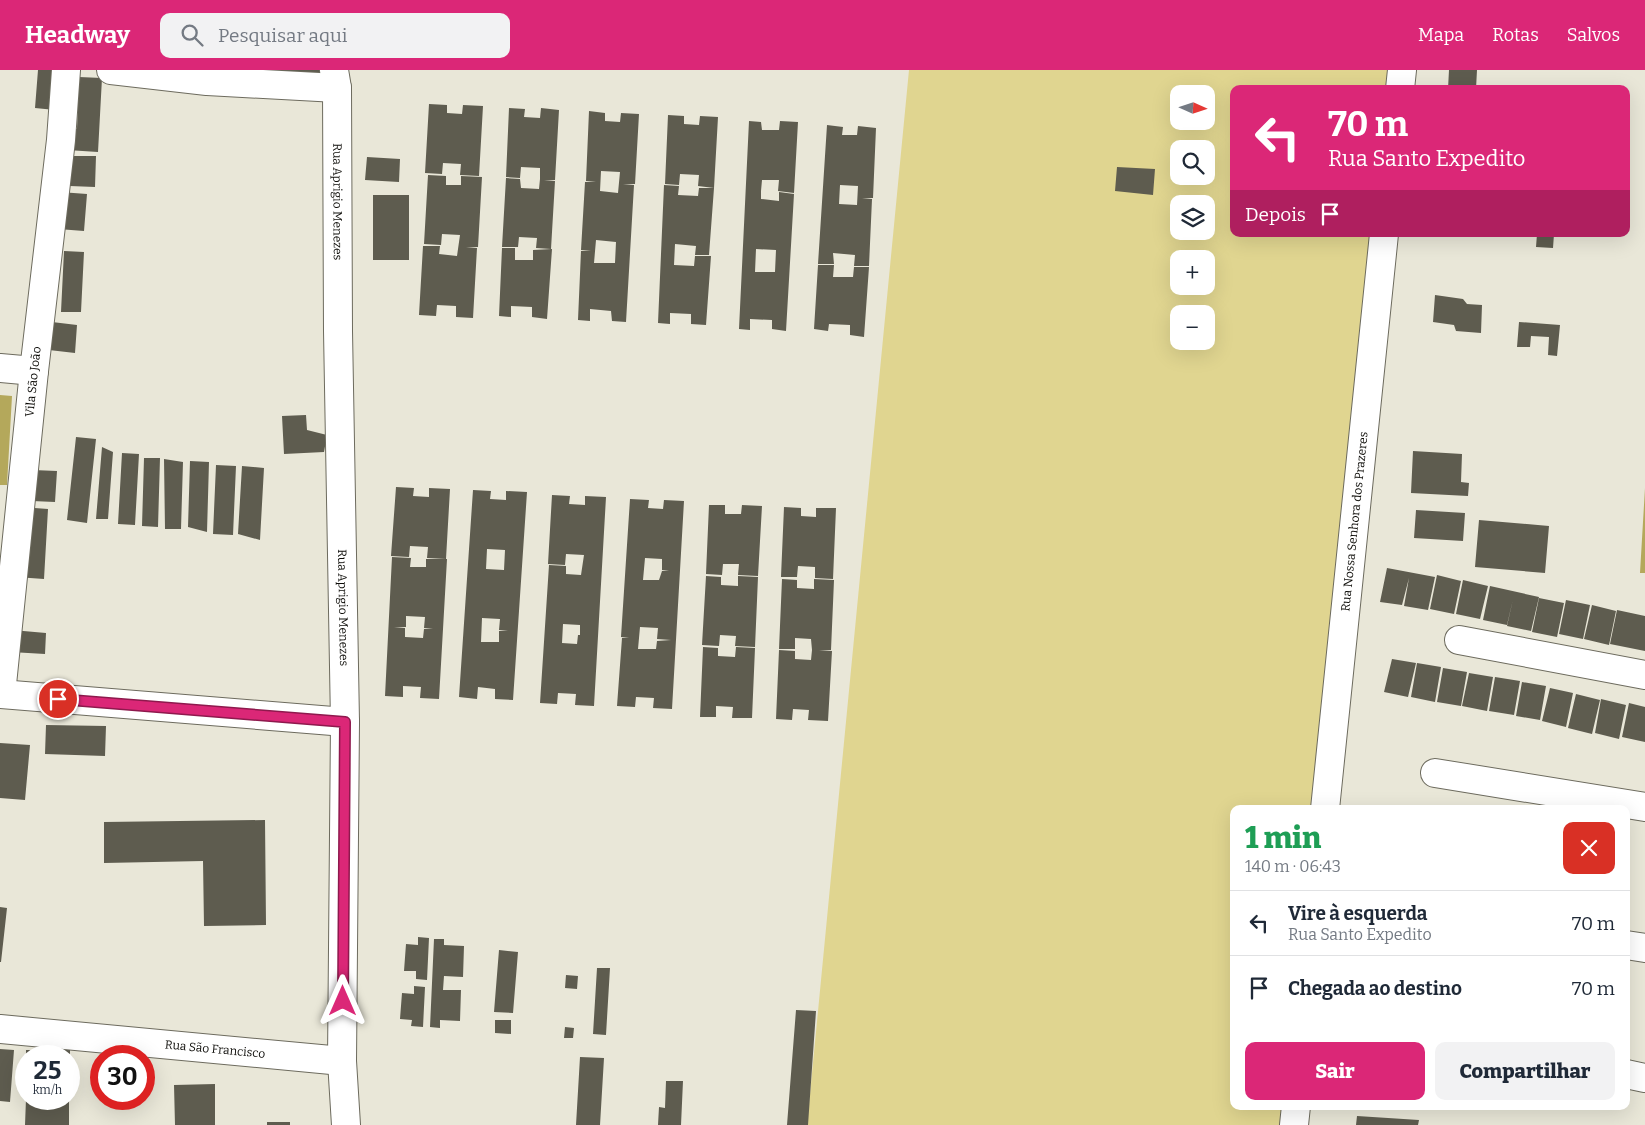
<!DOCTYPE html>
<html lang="pt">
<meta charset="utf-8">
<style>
:root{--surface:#fff;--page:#f2f2f3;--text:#1f2937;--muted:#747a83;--line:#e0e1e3;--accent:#db2777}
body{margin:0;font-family:Bitter,serif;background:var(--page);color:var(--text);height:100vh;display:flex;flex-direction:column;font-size:19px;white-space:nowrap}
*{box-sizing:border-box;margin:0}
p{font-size:16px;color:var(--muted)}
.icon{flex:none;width:28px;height:28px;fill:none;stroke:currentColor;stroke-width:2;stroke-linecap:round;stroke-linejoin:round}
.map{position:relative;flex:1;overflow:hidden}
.sheet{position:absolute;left:1230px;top:735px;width:400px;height:305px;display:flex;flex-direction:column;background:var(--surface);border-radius:10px;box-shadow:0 5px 20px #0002}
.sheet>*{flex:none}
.hud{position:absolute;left:1230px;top:15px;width:400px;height:152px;border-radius:10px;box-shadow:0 5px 20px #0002;background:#db2777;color:#fff;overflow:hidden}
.needle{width:32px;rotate:93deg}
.controls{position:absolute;left:1170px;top:15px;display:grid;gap:10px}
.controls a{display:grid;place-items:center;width:45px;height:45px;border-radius:10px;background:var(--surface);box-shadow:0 5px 20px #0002;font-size:25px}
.speed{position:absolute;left:15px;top:975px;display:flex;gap:10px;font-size:25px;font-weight:700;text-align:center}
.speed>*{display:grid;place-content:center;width:65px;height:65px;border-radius:50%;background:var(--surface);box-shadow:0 5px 20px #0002;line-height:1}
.speed small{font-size:12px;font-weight:400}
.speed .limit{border:8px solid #d22;background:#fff;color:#111}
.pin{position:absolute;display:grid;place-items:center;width:42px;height:42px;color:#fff;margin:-21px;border:2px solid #fff;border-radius:50%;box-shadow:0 1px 5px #0007}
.me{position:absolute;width:55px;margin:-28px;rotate:0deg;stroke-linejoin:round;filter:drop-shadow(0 0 4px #0008)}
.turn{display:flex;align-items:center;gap:18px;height:105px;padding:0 15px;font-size:22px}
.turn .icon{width:65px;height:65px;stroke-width:2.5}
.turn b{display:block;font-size:35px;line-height:42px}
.then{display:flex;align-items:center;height:48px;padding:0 15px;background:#0003;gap:10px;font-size:19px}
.round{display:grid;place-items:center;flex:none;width:52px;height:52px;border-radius:10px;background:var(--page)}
.overview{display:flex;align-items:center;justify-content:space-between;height:85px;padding:0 15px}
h1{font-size:30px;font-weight:800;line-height:38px;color:#1e9e55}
.cta{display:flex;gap:10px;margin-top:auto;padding:10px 15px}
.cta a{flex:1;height:58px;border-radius:10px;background:var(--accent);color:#fff;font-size:20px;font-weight:800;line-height:58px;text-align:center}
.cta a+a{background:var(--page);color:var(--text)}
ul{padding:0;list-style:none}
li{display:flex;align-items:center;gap:15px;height:65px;padding:0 15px;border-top:1px solid var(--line)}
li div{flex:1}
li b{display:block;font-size:19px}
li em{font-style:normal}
header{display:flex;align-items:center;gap:30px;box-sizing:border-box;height:70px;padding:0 25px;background:var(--accent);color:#fff}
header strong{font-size:24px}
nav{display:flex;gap:28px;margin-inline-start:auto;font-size:18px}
.search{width:350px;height:45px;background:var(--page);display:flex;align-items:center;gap:12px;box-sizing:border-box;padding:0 18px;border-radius:10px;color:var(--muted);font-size:19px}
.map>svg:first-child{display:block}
</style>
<header>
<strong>Headway</strong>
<div class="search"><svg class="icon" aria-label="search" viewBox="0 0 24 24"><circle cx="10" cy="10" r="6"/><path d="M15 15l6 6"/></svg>Pesquisar aqui</div>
<nav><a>Mapa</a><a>Rotas</a><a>Salvos</a></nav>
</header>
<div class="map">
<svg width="1645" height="1055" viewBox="0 0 1645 1055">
<rect width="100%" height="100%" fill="#e9e7d8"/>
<path fill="#e0d590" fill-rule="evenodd" d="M 909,0 L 1398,0 L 1396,19 L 1234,19 L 1234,164 L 1381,164 L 1322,739 L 1234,739 L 1234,1036 L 1291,1036 L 1289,1055 L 807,1055 ZM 1179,24 L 1206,24 L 1206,51 L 1179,51 ZM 1179,79 L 1206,79 L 1206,106 L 1179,106 ZM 1179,134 L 1206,134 L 1206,161 L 1179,161 ZM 1179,189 L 1206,189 L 1206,216 L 1179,216 ZM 1179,244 L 1206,244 L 1206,271 L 1179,271 Z"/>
<path fill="#b4a85b" d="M 0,325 L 12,326 L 7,415 L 0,415 Z
M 1645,418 L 1645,503 L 1640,503 Z"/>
<path fill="#5e5c4f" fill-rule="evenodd" d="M 38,0 L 59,0 L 55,40 L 35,38 Z
M 258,0 L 323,0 L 323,6 Z
M 1449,0 L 1477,0 L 1476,19 L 1448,19 Z
M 79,7 L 102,8 L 98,82 L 67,80 L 68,59 L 77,59 Z
M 429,34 L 447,35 L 447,43 L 462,44 L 463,35 L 483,36 L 479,106 L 460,105 L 461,94 L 443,93 L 442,104 L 425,103 Z
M 509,38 L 525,39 L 524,47 L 540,48 L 541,38 L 559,40 L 555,110 L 544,110 L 555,111 L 551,179 L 536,178 L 537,168 L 519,167 L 518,177 L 502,177 L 506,108 L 520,109 L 521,118 L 539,119 L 540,109 L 540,98 L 521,97 L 520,108 L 506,107 Z
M 589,41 L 605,43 L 605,51 L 620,52 L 621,43 L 639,44 L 635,114 L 623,114 L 634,115 L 626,252 L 612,251 L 611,241 L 590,239 L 590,251 L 578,250 L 581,181 L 591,181 L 581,180 L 585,112 L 596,112 L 586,111 ZM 601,101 L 620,102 L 618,123 L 600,121 ZM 596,170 L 616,172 L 615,193 L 594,193 Z
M 668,45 L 684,46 L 684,54 L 699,55 L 700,46 L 718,47 L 714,118 L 698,116 L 699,105 L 680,104 L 679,115 L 665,114 Z
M 749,51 L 761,52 L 762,60 L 779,60 L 780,51 L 798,52 L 794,123 L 778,121 L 779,110 L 762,110 L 761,121 L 761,129 L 779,131 L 779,122 L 794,124 L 786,261 L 772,259 L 772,250 L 750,249 L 750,260 L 739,259 ZM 756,179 L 776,180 L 775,202 L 755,202 Z
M 827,55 L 843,57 L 842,65 L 857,65 L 858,56 L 876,58 L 873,128 L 862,128 L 872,129 L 869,196 L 854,196 L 855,185 L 833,183 L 834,194 L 818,194 ZM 840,115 L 858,116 L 857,135 L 839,134 Z
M 71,86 L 96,86 L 95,117 L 70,116 Z
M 367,87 L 400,89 L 399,112 L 365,110 Z
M 1117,97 L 1155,99 L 1153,125 L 1115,121 Z
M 428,105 L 446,106 L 446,115 L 461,115 L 461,106 L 482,107 L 478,177 L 466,177 L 477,178 L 473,248 L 456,247 L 456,236 L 437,235 L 436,246 L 419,245 L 423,176 L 440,176 L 439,184 L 457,186 L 460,165 L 442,164 L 441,175 L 424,174 Z
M 664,115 L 679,116 L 678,125 L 698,126 L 699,118 L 714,118 L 709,185 L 695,185 L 696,176 L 675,174 L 674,195 L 694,196 L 695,186 L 711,186 L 706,255 L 691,254 L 691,244 L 670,243 L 670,254 L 658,253 Z
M 60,122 L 87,124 L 84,161 L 58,159 Z
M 373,125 L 409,125 L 409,190 L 373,190 Z
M 1537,164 L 1554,164 L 1553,178 L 1536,177 Z
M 502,178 L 515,178 L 515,190 L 533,190 L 533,180 L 552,179 L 547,249 L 532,247 L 532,237 L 511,236 L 511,247 L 499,246 Z
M 64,181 L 84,182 L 81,242 L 61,242 Z
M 818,195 L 834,195 L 833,207 L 853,207 L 854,197 L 869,197 L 864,267 L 850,265 L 850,255 L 829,254 L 828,261 L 814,259 Z
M 1435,225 L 1463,229 L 1467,234 L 1482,235 L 1481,263 L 1456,261 L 1454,255 L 1433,252 Z
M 52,252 L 77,255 L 75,283 L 49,280 Z
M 1519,252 L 1560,255 L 1557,286 L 1548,285 L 1549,267 L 1531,266 L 1530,277 L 1517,277 Z
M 306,345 L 307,360 L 327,365 L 324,382 L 284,384 L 282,346 Z
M 76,367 L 96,369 L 87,453 L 67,450 Z
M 102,377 L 113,382 L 108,449 L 96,449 Z
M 1413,381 L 1462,384 L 1461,412 L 1469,413 L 1468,426 L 1411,423 Z
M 122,383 L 139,384 L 135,455 L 118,454 Z
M 144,388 L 160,388 L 158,457 L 142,456 Z
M 164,389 L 183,392 L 181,459 L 165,459 Z
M 190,391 L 209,392 L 207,462 L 188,457 Z
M 216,395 L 236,396 L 233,465 L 213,464 Z
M 242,396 L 264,398 L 260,470 L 238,464 Z
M 33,400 L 57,401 L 55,432 L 32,431 Z
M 396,417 L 414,418 L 413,426 L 429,427 L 429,418 L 450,419 L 446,489 L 427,488 L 428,477 L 410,476 L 409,487 L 391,486 Z
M 473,420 L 491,421 L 490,429 L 506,430 L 506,421 L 527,422 L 513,630 L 495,629 L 495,619 L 478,617 L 477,629 L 459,627 ZM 487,479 L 505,480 L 504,500 L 486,499 ZM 482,548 L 500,549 L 499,560 L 508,561 L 499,561 L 499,572 L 481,572 Z
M 552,425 L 570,426 L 569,434 L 585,435 L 585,426 L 606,427 L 594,636 L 575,635 L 576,624 L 558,623 L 557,634 L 540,633 L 549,495 L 566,496 L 566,504 L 581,505 L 584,485 L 566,484 L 565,495 L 548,494 ZM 563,554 L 580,555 L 580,565 L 578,565 L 577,574 L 562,573 Z
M 630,429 L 649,430 L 648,438 L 663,439 L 664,430 L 684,431 L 672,639 L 653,638 L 654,628 L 636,627 L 635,637 L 617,636 L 622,568 L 629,568 L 621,567 ZM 645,488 L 662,489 L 662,500 L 669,501 L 662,501 L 659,510 L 643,510 ZM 640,557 L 658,558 L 657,569 L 671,570 L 657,571 L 656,579 L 638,579 Z
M 709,435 L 725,435 L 725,444 L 741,444 L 742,435 L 762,436 L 758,506 L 738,505 L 739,494 L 723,494 L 722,505 L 706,504 Z
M 21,437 L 48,439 L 44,509 L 16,507 Z
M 784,437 L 801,438 L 801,446 L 816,447 L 816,438 L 836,438 L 833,509 L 815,508 L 815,497 L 798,496 L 797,507 L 781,507 Z
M 1416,440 L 1465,443 L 1463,471 L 1414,468 Z
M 1479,450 L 1549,456 L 1545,503 L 1475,497 Z
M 392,487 L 411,488 L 410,497 L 426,497 L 426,489 L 447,489 L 439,629 L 420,628 L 421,617 L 403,616 L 403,627 L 385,626 ZM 406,546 L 425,547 L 424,558 L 433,559 L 424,559 L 423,568 L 405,567 L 405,558 L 394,557 L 406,557 Z
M 1387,498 L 1435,507 L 1428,540 L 1404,536 L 1409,508 L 1402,535 L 1380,532 Z
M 1437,505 L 1461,511 L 1454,544 L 1430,539 Z
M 706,506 L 721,507 L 721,515 L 738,516 L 738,506 L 758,507 L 755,577 L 735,576 L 736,566 L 720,565 L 719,576 L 702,575 Z
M 782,509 L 797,510 L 797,518 L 814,519 L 814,509 L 834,510 L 831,580 L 819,580 L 832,581 L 828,651 L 808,650 L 809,640 L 793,639 L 792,650 L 776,649 L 779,580 L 795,581 L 795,589 L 811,590 L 812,580 L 811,569 L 795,568 L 795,579 L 779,579 Z
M 1463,510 L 1488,516 L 1480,549 L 1456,544 Z
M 1490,516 L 1539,527 L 1531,561 L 1507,556 L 1513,529 L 1507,555 L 1483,550 Z
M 1539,528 L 1564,533 L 1557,567 L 1532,562 Z
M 1566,530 L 1590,535 L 1583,569 L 1559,564 Z
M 1592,535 L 1616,541 L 1609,575 L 1584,569 Z
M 1617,540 L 1645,546 L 1645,581 L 1610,574 Z
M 12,560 L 46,563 L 45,584 L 11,582 Z
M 703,577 L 718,578 L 718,586 L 735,587 L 736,577 L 755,578 L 752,648 L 732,648 L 733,637 L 716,636 L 716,647 L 700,647 Z
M 1392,589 L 1416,593 L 1408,627 L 1384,622 Z
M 1417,593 L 1441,597 L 1435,632 L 1411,627 Z
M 1443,598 L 1467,602 L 1461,636 L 1437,632 Z
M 1469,603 L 1493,607 L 1487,641 L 1462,636 Z
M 1495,607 L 1520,611 L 1514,645 L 1489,641 Z
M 1522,612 L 1546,616 L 1540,650 L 1516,646 Z
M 1550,618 L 1573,623 L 1566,657 L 1542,651 Z
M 1576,624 L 1600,630 L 1592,664 L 1568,658 Z
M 1601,629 L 1626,635 L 1619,669 L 1595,663 Z
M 1629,633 L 1645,637 L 1645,672 L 1622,667 Z
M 46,655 L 106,656 L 105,686 L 45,684 Z
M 0,673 L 30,675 L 25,730 L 0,728 Z
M 265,750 L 266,855 L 204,856 L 203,791 L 104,793 L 104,752 Z
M 0,837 L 7,838 L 1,892 L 0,892 Z
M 418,867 L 429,868 L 427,910 L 416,909 L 416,901 L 404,901 L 406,874 L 418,875 Z
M 434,869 L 444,869 L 444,875 L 464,876 L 463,907 L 444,906 L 443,920 L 461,920 L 460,951 L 440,950 L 440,958 L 430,957 Z
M 499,880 L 518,882 L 513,943 L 494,942 Z
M 597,898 L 610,898 L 606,965 L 593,964 Z
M 566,905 L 578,906 L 577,919 L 565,918 Z
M 414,916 L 425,917 L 423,957 L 411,956 L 412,950 L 400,949 L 402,923 L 414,924 Z
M 796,940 L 816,941 L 808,1055 L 787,1055 Z
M 495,950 L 511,950 L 511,964 L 495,963 Z
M 565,957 L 574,958 L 573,968 L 564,968 Z
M 0,979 L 14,980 L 10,1032 L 0,1031 Z
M 26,980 L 70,980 L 70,986 L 26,986 Z
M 580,987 L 604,988 L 600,1055 L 576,1055 Z
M 666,1011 L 683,1011 L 681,1055 L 658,1055 L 659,1037 L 665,1038 Z
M 215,1014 L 215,1055 L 175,1055 L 174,1015 Z
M 26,1029 L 69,1029 L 69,1055 L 25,1055 Z
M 1357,1046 L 1419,1050 L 1418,1055 L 1356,1055 Z
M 267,1052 L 290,1052 L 290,1055 L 267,1055 Z"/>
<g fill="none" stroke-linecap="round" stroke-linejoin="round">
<defs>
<g id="minor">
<path d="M 111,0 L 207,11 L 337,18"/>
<path id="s1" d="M 334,0 L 337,18 L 338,261 L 345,652 L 342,991 L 346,1055"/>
<path d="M 1400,19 L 1402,0"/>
<path d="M 0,298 L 34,301"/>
<path d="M 1459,570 L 1645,605"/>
<path d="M 0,624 L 345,652"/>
<path id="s2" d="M 1,624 L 34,301 L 61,70 L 66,0"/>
<path d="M 1435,703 L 1645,737"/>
<path id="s3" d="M 1325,739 L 1384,164"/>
<path d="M 1626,875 L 1645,878"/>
<path id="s4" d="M 0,959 L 342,991"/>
<path d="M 1626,1004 L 1645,1008"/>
<path d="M 1294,1055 L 1296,1036"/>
</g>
</defs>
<use href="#minor" stroke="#6d6b5e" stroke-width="30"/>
<use href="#minor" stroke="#fff" stroke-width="28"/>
</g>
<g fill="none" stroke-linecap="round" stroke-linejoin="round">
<defs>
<path id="route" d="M 58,629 L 345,652 L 343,931"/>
</defs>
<use href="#route" stroke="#8e194d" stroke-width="12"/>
<use href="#route" stroke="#db2777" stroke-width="9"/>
</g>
<g text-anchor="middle" stroke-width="5" stroke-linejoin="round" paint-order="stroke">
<g font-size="12" fill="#0c0b07" stroke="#e9e7d8">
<text dy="4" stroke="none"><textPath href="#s1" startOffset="132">Rua Aprigio Menezes</textPath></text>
<text dy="4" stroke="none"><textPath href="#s2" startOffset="314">Vila São João</textPath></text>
<text dy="4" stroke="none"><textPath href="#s3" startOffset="289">Rua Nossa Senhora dos Prazeres</textPath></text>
<text dy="4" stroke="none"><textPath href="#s1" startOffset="538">Rua Aprigio Menezes</textPath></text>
<text dy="4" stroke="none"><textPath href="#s4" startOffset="216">Rua São Francisco</textPath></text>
</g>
</g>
</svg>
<div class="controls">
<a><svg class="needle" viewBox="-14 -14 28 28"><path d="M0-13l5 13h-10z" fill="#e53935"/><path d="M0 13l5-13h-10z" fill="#747a83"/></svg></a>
<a><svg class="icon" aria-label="search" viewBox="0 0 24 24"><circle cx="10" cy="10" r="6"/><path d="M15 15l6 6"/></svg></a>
<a><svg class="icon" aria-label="layers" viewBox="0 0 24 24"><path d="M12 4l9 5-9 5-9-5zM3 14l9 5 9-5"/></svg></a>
<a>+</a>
<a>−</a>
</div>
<div class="speed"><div>25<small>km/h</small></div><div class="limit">30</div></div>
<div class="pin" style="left:58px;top:629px;background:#d93025"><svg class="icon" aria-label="arrive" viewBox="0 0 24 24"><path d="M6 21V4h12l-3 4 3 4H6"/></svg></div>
<svg class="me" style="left:343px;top:931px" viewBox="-20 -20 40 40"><path d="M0-17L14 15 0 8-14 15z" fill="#db2777" stroke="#fff" stroke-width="4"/></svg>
<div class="hud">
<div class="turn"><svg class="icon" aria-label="left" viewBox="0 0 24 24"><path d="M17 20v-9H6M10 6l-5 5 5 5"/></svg><div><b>70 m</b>Rua Santo Expedito</div></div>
<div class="then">Depois<svg class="icon" aria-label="arrive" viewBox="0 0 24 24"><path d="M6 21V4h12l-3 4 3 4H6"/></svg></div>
</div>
<section class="sheet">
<div class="overview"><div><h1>1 min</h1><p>140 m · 06:43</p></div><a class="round" style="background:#d93025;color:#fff"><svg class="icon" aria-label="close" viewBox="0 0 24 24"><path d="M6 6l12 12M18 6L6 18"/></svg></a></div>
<ul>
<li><svg class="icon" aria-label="left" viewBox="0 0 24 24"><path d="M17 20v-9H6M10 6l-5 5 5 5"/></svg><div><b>Vire à esquerda</b><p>Rua Santo Expedito</p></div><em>70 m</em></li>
<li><svg class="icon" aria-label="arrive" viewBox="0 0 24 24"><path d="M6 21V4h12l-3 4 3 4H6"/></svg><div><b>Chegada ao destino</b></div><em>70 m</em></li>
</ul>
<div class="cta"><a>Sair</a><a>Compartilhar</a></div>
</section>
</div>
